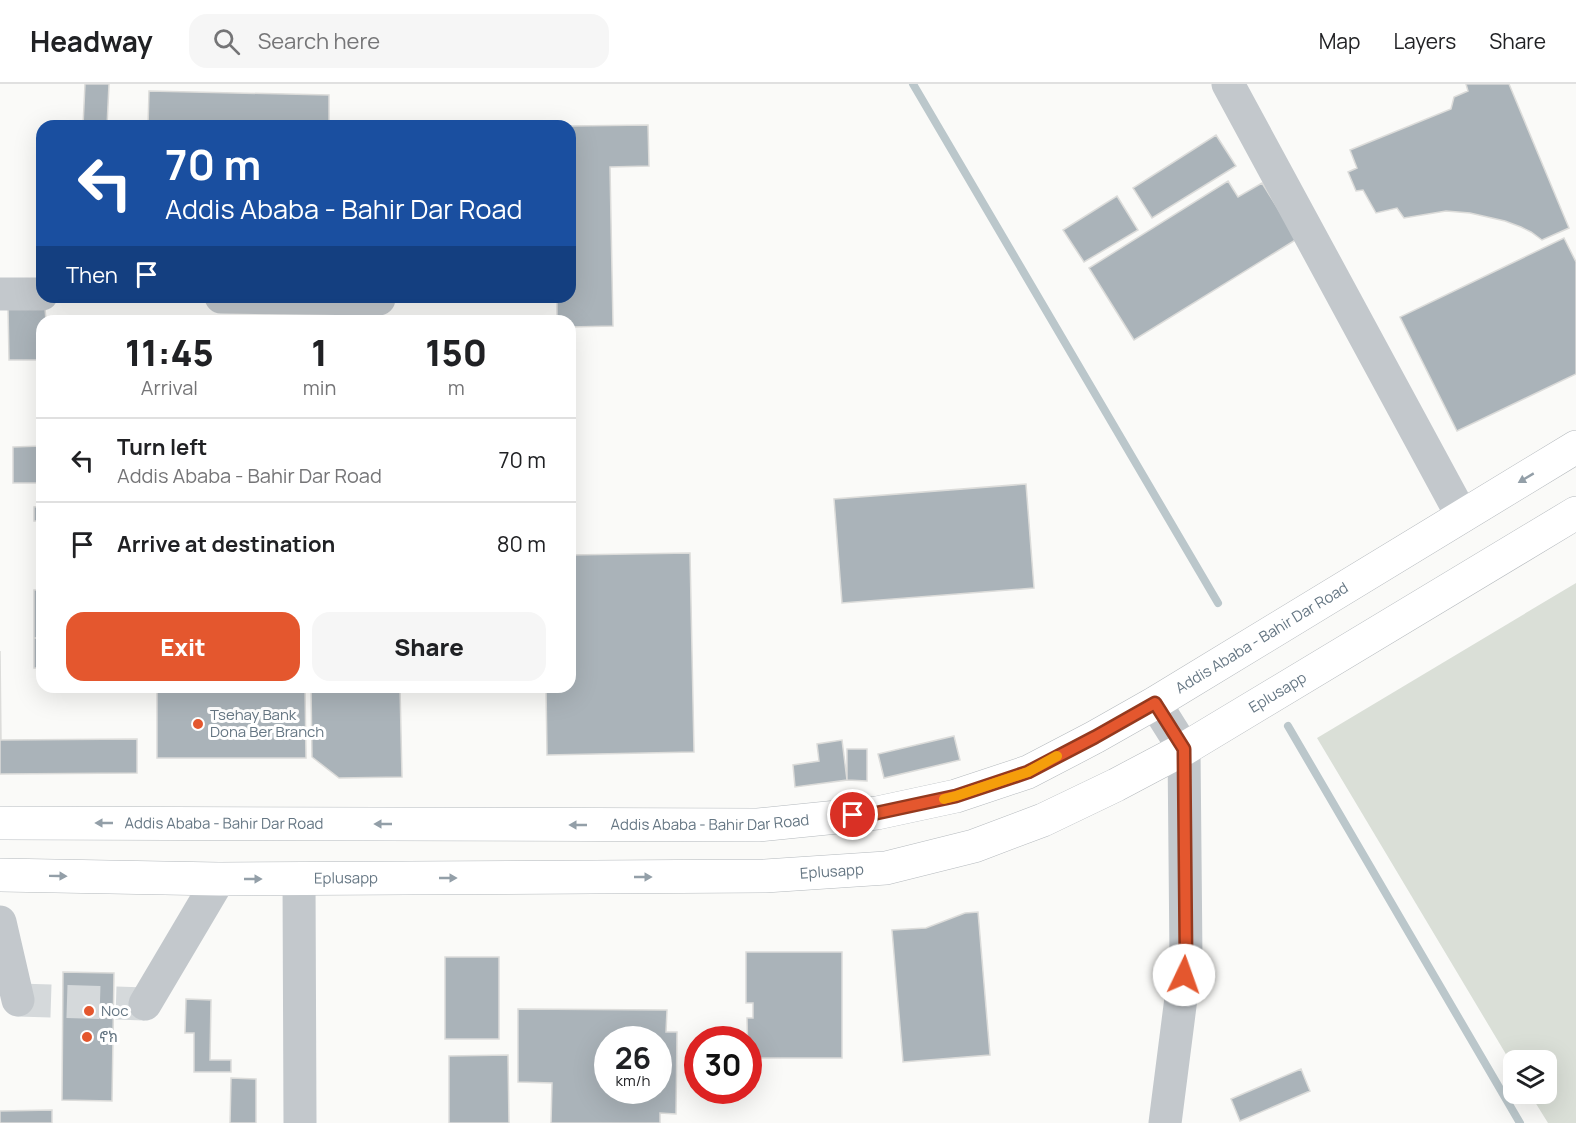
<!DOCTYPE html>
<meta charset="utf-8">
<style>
:root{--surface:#fff;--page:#f6f6f6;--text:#202124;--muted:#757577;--line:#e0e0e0;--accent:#e4572e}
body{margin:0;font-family:Manrope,"Noto Sans Ethiopic",sans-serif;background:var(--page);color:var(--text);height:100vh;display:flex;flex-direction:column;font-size:22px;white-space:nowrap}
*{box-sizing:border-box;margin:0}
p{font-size:20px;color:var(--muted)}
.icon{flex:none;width:33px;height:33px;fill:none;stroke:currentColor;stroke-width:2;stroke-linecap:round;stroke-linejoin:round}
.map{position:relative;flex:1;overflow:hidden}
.sheet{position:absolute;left:36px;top:231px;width:540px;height:378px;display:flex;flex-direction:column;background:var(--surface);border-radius:18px;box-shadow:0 6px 24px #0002}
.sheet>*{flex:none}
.top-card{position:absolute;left:36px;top:36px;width:540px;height:183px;border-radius:18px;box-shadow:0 6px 24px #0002;background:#1a4fa0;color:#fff;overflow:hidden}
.tools{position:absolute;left:1503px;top:966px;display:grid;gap:12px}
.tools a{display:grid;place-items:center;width:54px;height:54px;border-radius:12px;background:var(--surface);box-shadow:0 6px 24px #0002;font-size:30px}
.speed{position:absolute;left:594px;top:942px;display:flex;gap:12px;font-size:30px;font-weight:700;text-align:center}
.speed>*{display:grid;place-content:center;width:78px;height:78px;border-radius:50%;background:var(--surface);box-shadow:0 6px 24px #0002;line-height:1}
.speed small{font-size:15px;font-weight:400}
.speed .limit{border:9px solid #d22;background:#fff;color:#111}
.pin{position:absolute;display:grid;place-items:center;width:51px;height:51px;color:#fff;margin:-26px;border:3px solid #fff;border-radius:50%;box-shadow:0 2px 6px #0007}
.me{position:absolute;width:66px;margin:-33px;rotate:3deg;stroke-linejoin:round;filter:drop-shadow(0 0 4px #0008)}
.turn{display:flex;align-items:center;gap:21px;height:126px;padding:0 30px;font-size:27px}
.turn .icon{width:78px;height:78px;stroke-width:2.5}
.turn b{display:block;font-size:42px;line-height:51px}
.then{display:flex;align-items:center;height:57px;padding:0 30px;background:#0003;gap:12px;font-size:22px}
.eta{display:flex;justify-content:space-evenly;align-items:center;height:102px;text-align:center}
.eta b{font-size:36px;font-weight:800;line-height:42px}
.button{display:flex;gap:12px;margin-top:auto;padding:12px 30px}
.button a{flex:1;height:69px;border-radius:18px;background:var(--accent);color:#fff;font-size:24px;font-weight:800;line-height:69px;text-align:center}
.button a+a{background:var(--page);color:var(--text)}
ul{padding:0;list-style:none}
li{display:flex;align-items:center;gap:18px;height:84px;padding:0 30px;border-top:2px solid var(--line)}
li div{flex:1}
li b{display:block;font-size:22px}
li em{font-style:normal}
header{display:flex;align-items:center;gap:36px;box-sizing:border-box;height:84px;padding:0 30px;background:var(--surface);border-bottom:2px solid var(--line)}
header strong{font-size:28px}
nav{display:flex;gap:33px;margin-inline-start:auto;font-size:21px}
.search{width:420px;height:54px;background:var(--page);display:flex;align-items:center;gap:15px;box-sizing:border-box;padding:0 21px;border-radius:18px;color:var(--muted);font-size:22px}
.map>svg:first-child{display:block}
</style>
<header>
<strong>Headway</strong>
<div class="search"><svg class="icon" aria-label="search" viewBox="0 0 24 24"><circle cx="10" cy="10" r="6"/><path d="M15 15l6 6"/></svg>Search here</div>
<nav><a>Map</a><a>Layers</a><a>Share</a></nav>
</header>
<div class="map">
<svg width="1576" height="1039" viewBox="0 0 1576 1039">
<rect width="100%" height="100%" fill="#fafaf8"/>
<path fill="#dadfd7" d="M 1576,499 L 1576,1039 L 1548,1039 L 1530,1010 L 1546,1010 L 1546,976 L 1514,976 L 1513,982 L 1317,654 Z"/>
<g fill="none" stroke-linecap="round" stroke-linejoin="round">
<path stroke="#bbc7cb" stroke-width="8" d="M 913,0 L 1218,519
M 1288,642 L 1520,1039"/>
</g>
<path fill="#aab3b9" stroke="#dcdcda" stroke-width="1.5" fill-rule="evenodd" d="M 85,0 L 109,0 L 107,42 L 83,42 Z
M 1466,0 L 1509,0 L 1569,144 L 1542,156 L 1531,148 L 1521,143 L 1505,137 L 1470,129 L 1446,127 L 1404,134 L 1397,124 L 1376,129 L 1363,106 L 1356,107 L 1348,88 L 1357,84 L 1350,66 L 1451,25 L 1454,13 L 1468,7 Z
M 149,7 L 329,11 L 329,42 L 148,42 Z
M 648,41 L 649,82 L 610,83 L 613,242 L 570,243 L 570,237 L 557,237 L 557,213 L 570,213 L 570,42 Z
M 1216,51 L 1236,82 L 1152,134 L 1133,104 Z
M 1228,97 L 1238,113 L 1262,99 L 1297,155 L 1134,256 L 1089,184 Z
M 1117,112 L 1138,146 L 1084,178 L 1063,146 Z
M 1564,154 L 1576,178 L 1576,290 L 1457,347 L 1400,233 Z
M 8,224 L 45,224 L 46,237 L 42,237 L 42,276 L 9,276 Z
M 410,234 L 410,237 L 280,237 L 280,235 Z
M 255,236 L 255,237 L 125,237 Z
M 42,362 L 42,399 L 13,399 L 13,363 Z
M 1026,400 L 1034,504 L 842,519 L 834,415 Z
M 42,422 L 42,437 L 34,437 L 34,423 Z
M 690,469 L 694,668 L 547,671 L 546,603 L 570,603 L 570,471 Z
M 34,506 L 42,506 L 42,554 L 34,554 Z
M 34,554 L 42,554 L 42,584 L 34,584 Z
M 0,567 L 1,656 L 137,655 L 137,689 L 0,690 Z
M 157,603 L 305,603 L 306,674 L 157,674 Z
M 311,603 L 400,603 L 402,693 L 339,694 L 312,673 Z
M 954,652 L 960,676 L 884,694 L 878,670 Z
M 842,656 L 847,696 L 795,703 L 793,681 L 819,677 L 817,660 Z
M 847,665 L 867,665 L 867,697 L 847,696 Z
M 978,828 L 990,971 L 903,978 L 892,846 L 926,844 L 965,829 Z
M 746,868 L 842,868 L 842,974 L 748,974 L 747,934 L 753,934 L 753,919 L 746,919 Z
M 445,873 L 499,873 L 499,955 L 445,955 Z
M 63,888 L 114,889 L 112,1017 L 62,1016 Z
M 186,915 L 211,916 L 210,976 L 231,976 L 231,988 L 194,988 L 194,949 L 185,949 Z
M 518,925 L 667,926 L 666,948 L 677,948 L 676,1030 L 660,1029 L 660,1039 L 551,1039 L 552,999 L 518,998 ZM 608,956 L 658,956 L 658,1006 L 608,1006 Z
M 508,971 L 509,1039 L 449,1039 L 449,972 Z
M 1301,985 L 1310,1007 L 1240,1037 L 1231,1015 Z
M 231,994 L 256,995 L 256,1039 L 230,1039 Z
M 52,1026 L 52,1039 L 0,1039 L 0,1027 Z"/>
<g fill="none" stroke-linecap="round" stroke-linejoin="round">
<path stroke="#d5d9db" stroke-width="33" stroke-dasharray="33 16" stroke-linecap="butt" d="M 18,916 L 145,920"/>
<defs>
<g id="highway">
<path id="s1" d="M 0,739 L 758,741 L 877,729 L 956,712 L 1028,688 L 1095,653 L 1155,619 L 1576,363"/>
<path id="s2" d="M 0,791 L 219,795 L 765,792 L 886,784 L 974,762 L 1043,736 L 1116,701 L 1184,665 L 1576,429"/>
</g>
</defs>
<use href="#highway" stroke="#b4b9bd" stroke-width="34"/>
<path stroke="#c3c8cc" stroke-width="33" d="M 1228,0 L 1462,432
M 0,210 L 42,210
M 221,213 L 379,215
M 1155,619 L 1184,665 L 1186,875 L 1165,1039
M 299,795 L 300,1039
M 0,838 L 18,916
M 145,920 L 219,795"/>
<use href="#highway" stroke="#fff" stroke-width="33"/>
</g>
<defs><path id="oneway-solid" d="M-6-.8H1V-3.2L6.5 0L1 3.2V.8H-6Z" transform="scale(1.5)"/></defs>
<g fill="#939fa8">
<use href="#oneway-solid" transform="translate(1526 394) rotate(149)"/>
<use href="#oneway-solid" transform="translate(104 739) rotate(-180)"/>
<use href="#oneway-solid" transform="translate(383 740) rotate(-180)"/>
<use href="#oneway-solid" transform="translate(578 741) rotate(-180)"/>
<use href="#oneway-solid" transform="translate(58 792) rotate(1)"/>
<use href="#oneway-solid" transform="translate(643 793)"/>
<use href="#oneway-solid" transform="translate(448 794)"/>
<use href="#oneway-solid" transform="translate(253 795)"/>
</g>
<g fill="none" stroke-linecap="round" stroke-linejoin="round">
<defs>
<path id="route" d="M 853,731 L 877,729 L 956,712 L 1028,688 L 1095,653 L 1155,619 L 1184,665 L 1186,876 L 1184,891"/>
</defs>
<use href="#route" stroke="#94391e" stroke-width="15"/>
<use href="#route" stroke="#e4572e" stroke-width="10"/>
<path stroke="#f59e0b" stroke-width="10" d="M 944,715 L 956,712 L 1028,688 L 1057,672"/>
</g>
<g fill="#e4572e" stroke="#fff" stroke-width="2">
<circle cx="198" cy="640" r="6"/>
<circle cx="89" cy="927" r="6"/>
<circle cx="87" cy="953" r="6"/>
</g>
<g text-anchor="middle" stroke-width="6" stroke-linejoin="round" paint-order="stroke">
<g font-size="15" fill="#657683" stroke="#fff">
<text dy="5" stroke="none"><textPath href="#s1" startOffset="1304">Addis Ababa - Bahir Dar Road</textPath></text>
<text dy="5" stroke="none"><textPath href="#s2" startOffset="1318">Eplusapp</textPath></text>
<text dy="5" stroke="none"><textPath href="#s1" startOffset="710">Addis Ababa - Bahir Dar Road</textPath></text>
<text dy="5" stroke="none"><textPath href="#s1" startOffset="224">Addis Ababa - Bahir Dar Road</textPath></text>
<text dy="5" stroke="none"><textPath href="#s2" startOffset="832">Eplusapp</textPath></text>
<text dy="5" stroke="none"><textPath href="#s2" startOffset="346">Eplusapp</textPath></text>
</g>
<g font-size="15" fill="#657683" stroke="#fff" text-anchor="start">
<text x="210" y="636">Tsehay Bank<tspan x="210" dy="17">Dona Ber Branch</tspan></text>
<text x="101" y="932">Noc</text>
<text x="99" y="958">ኖክ</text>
</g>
</g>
</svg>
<div class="tools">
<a><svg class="icon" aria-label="layers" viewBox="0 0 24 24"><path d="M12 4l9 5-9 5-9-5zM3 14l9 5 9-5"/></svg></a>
</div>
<div class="speed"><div>26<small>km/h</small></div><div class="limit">30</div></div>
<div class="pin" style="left:853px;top:731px;background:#d93025"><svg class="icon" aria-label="arrive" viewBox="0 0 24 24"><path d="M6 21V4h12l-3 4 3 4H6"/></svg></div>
<svg class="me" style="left:1184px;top:891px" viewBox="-20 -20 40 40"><circle r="19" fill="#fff"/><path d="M0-13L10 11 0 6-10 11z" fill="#e4572e"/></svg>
<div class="top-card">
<div class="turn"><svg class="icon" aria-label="left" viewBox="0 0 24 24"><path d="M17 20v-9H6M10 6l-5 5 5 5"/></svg><div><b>70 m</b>Addis Ababa - Bahir Dar Road</div></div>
<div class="then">Then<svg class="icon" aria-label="arrive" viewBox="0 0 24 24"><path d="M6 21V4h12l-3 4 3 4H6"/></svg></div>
</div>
<section class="sheet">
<div class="eta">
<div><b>11:45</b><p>Arrival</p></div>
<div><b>1</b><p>min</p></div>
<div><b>150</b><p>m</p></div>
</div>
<ul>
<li><svg class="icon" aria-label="left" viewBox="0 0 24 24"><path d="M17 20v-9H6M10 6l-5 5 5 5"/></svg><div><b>Turn left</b><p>Addis Ababa - Bahir Dar Road</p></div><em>70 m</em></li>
<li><svg class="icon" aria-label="arrive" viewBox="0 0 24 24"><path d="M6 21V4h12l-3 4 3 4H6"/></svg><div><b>Arrive at destination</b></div><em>80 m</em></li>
</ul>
<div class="button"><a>Exit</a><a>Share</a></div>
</section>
</div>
